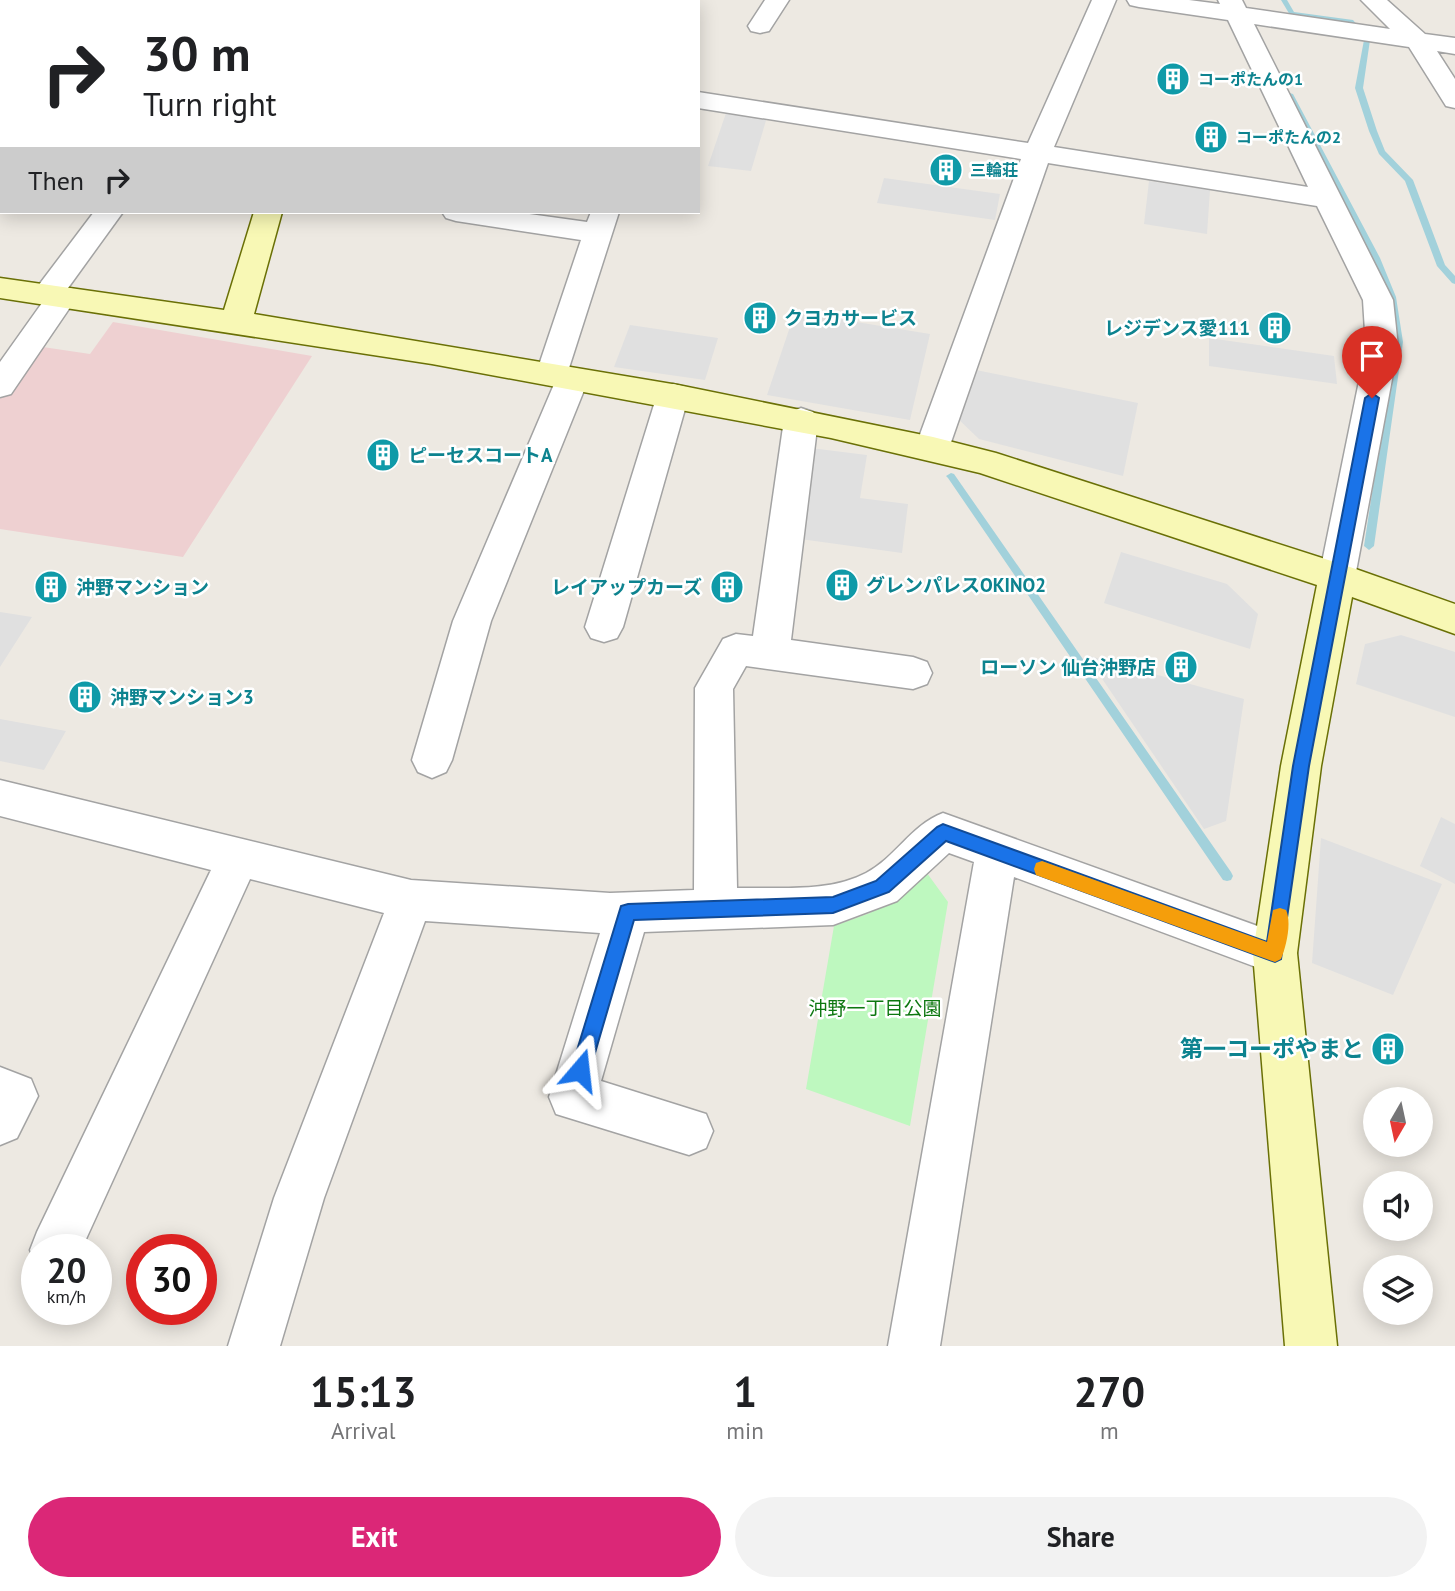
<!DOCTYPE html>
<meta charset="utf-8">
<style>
:root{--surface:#fff;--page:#f2f2f2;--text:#202124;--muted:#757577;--accent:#db2777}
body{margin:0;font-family:"PT Sans","Noto Sans JP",sans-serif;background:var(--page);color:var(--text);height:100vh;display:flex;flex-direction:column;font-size:26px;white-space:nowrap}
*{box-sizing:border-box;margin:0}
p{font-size:23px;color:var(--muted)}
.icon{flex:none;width:38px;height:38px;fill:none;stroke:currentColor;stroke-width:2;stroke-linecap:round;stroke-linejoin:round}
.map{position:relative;height:1346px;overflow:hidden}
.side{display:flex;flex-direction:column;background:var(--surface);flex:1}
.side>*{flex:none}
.top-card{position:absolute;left:0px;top:0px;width:700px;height:214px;box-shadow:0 4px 18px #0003;background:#fff;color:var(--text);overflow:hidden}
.needle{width:46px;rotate:189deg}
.fabs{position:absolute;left:1363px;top:1087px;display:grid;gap:14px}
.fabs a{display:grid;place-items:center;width:70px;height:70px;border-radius:50%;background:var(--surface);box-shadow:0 4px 18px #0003;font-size:35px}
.speed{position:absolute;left:21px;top:1234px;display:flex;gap:14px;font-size:35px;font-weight:700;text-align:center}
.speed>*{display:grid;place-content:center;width:91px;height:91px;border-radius:50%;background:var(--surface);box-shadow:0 4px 18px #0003;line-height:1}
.speed small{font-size:18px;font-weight:400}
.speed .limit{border:10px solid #d22;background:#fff;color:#111}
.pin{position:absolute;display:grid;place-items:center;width:60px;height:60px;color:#fff;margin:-72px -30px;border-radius:50% 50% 50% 0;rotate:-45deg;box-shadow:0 0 7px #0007}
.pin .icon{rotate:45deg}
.me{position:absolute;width:77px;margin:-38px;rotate:17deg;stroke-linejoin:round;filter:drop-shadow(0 0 5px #0008)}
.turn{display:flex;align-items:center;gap:24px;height:147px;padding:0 28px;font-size:32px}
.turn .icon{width:91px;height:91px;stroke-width:2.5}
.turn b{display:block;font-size:49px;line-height:60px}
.then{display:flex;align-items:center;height:66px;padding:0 28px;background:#0003;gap:14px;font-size:26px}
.eta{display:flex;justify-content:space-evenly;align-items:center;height:119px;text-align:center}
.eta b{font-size:42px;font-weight:600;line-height:49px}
.primary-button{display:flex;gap:14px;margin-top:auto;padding:14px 28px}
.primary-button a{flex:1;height:80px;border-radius:42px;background:var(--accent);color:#fff;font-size:28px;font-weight:600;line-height:80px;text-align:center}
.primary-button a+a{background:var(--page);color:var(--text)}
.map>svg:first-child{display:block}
</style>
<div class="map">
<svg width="1455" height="1346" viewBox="0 0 1455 1346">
<rect width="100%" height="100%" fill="#ede9e2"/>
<path fill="#eed0d1" d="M 113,322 L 312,356 L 183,557 L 0,529 L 0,399 L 36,346 L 90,354 Z"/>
<path fill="#bef8bf" d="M 924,869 L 948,902 L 910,1126 L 806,1089 L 834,926 L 870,913 Z"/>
<path fill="#e0e0e0" d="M 726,113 L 767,117 L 751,171 L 708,166 Z
M 884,178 L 1000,194 L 995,220 L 877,203 Z
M 1149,181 L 1210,190 L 1207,234 L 1144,224 Z
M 795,312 L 930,334 L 910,420 L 767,395 Z
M 630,325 L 718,338 L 705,380 L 614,367 Z
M 1209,338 L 1334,356 L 1337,384 L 1209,366 Z
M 971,369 L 1138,403 L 1123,476 L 979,439 L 955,416 Z
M 811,448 L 867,455 L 860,498 L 908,504 L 902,553 L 793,538 Z
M 1121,552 L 1227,584 L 1258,614 L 1250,649 L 1104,603 Z
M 0,612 L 32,617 L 0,667 Z
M 1401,635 L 1455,652 L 1455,717 L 1356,684 L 1365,644 Z
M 1086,655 L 1244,699 L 1226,821 L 1204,829 Z
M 0,719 L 66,731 L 44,770 L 0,761 Z
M 1441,817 L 1455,824 L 1455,884 L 1420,866 Z
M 1321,838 L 1442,884 L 1393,995 L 1312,963 Z"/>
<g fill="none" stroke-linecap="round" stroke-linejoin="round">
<path fill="#a2d1db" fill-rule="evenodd" d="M 1281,0 L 1287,0 L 1294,12 L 1353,20 L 1370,40 L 1363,88 L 1377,131 L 1385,151 L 1413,180 L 1445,265 L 1455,276 L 1455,284 L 1452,283 L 1437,266 L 1405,181 L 1379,154 L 1369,131 L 1355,88 L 1364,40 L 1349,23 L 1290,15 Z
M 1286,92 L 1293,94 L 1380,258 L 1396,297 L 1403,342 L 1374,546 L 1369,550 L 1364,546 L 1395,342 L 1388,297 L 1372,258 L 1285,94 Z
M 951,473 L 954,474 L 1231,872 L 1233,876 L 1231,880 L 1227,881 L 1223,880 L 948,478 L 946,476 Z"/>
<defs>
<path id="street" d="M 118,0 L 158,0 L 159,2 L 119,2 Z
M 665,0 L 689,0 L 664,2 Z
M 765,0 L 789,0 L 769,31 L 760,33 L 751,31 L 748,26 Z
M 1092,0 L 1116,0 L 1054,147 L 1308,187 L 1228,20 L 1139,7 L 1130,5 L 1127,0 L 1189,0 L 1220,4 L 1218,0 L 1242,0 L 1246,8 L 1390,29 L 1361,0 L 1387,0 L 1425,34 L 1455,38 L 1455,54 L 1437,51 L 1455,79 L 1455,108 L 1446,106 L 1409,47 L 1254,24 L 1393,300 L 1398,347 L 1355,577 L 1350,587 L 1337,591 L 1324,587 L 1319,577 L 1366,347 L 1363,300 L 1317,206 L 1048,163 L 949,448 L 944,457 L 932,460 L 920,457 L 915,448 L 1021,159 L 698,108 L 698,92 L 1028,143 Z
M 0,71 L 2,71 L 2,87 L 0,87 Z
M 0,143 L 2,143 L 2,159 L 0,159 Z
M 94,212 L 123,212 L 68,288 L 73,289 L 77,296 L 73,303 L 11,394 L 0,397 L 0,362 L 42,303 L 36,301 L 32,294 Z
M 442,212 L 515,212 L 587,222 L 591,212 L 619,212 L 569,368 L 584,370 L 589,378 L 491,621 L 452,760 L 446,772 L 432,778 L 418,772 L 412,760 L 453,621 L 555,382 L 549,384 L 538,381 L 533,373 L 540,362 L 581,240 L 456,221 L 446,218 Z
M 673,384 L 685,387 L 689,395 L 623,627 L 617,638 L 604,642 L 591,638 L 585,627 L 657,395 L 661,387 Z
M 801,408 L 813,412 L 818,420 L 791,640 L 913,657 L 927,662 L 932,673 L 927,684 L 913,689 L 746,666 L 733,689 L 737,888 C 779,887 828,893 866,873 C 895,858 911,825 943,813 L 1291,938 L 1297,953 L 1291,968 L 1275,974 L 1014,877 L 940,1346 L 888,1346 L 974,862 L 949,853 L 897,901 L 833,925 L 644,932 L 601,1081 L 706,1114 L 713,1131 L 706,1148 L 689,1155 L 556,1114 L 549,1097 L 600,933 L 425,921 L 324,1198 L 280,1346 L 228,1346 L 274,1198 L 384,913 L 250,879 L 81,1250 L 37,1250 L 37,1267 L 30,1250 L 37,1232 L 211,870 L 0,816 L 0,780 L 411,880 L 610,893 L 694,890 L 695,688 L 723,639 L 736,634 L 753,636 L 784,420 L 789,412 Z
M 0,1067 L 31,1079 L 38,1096 L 17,1138 L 0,1145 Z"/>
<path id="secondary" d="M 303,0 L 327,0 L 327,2 L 303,2 Z
M 254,212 L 282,212 L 254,314 L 678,385 L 933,437 L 996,453 L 1350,567 L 1455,604 L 1455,634 L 1352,597 L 1321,766 L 1297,953 L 1337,1346 L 1285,1346 L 1253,953 L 1281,766 L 1317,585 L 980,473 L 831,438 L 432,364 L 0,298 L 0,278 L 224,310 Z"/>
</defs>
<use href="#street" stroke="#a3a3a3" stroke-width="3"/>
<use href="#secondary" stroke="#6a7006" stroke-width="3"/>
<use href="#street" fill="#fff" fill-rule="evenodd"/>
<use href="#secondary" fill="#f8f8b5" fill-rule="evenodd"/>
</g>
<path fill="#1a73e8" stroke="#114b97" stroke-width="2" d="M 1372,393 L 1379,398 L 1309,766 L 1281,959 L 1275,962 L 946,841 L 889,892 L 833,913 L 634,920 L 590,1070 L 587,1077 L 580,1080 L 574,1077 L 571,1070 L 621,906 L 628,904 L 833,897 L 876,881 L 937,827 L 943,824 L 1267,942 L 1293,766 L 1365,398 Z"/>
<path fill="#f59e0b" d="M 1042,861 L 1267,942 L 1273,910 L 1280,908 L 1286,910 C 1292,923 1286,947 1281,959 L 1275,962 L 1036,875 L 1034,869 L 1036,863 Z"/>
<defs>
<symbol id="building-disc" viewBox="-11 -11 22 22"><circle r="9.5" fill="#0f9aa8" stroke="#fff"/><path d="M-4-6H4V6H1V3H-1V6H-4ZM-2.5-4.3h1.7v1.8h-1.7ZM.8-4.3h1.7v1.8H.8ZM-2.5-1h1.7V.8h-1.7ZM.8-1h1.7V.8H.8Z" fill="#fff"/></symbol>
</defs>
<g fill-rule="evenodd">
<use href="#building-disc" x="1154" y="60" width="38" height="38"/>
<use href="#building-disc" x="1192" y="118" width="38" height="38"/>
<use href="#building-disc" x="927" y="151" width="38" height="38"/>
<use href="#building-disc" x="741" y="299" width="38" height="38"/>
<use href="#building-disc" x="1256" y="309" width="38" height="38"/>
<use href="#building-disc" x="364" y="436" width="38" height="38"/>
<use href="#building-disc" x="823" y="566" width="38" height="38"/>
<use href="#building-disc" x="32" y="568" width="38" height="38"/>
<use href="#building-disc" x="708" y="568" width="38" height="38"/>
<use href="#building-disc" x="1162" y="648" width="38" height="38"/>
<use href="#building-disc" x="66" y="678" width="38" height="38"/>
<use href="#building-disc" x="1369" y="1030" width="38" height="38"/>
</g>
<g text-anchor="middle" stroke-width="5" stroke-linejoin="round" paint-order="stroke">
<g font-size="16" font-weight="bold" fill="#0d838f" stroke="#fff" text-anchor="start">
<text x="1198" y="85">コーポたんの1</text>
<text x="1236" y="143">コーポたんの2</text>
<text x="970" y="176">三輪荘</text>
</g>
<g font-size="19" font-weight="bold" fill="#0d838f" stroke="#fff" text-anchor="start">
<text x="784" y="325">クヨカサービス</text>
<text x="1250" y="335" text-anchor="end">レジデンス愛111</text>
<text x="408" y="462">ピーセスコートA</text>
<text x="866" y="592">グレンパレスOKINO2</text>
<text x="76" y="594">沖野マンション</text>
<text x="702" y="594" text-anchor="end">レイアップカーズ</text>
<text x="1156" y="674" text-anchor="end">ローソン 仙台沖野店</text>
<text x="110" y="704">沖野マンション3</text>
</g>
<g font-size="19" fill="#0d7710" stroke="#fff">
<text x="875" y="1015">沖野一丁目公園</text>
</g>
<g font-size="23" font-weight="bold" fill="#0d838f" stroke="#fff" text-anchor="end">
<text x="1364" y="1057">第一コーポやまと</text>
</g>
</g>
</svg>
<div class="fabs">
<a><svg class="needle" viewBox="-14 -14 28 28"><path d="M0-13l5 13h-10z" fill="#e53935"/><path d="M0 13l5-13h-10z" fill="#757577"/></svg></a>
<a><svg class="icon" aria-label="sound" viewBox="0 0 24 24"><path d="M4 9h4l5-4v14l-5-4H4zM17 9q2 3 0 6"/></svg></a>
<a><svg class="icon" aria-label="layers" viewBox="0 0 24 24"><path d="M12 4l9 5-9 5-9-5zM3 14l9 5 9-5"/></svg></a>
</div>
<div class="speed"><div>20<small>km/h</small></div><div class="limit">30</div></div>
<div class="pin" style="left:1372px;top:398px;background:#d93025"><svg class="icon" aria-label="arrive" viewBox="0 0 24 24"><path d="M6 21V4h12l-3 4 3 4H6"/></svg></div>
<svg class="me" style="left:580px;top:1070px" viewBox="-20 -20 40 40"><path d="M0-17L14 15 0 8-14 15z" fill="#1a73e8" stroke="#fff" stroke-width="4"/></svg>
<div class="top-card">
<div class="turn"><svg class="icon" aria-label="right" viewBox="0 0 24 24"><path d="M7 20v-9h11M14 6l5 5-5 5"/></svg><div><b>30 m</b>Turn right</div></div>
<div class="then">Then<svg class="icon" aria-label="right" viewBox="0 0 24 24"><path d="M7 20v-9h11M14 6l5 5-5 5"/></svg></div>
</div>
</div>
<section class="side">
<div class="eta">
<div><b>15:13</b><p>Arrival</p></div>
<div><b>1</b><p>min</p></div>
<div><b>270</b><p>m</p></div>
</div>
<div class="primary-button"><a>Exit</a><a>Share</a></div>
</section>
